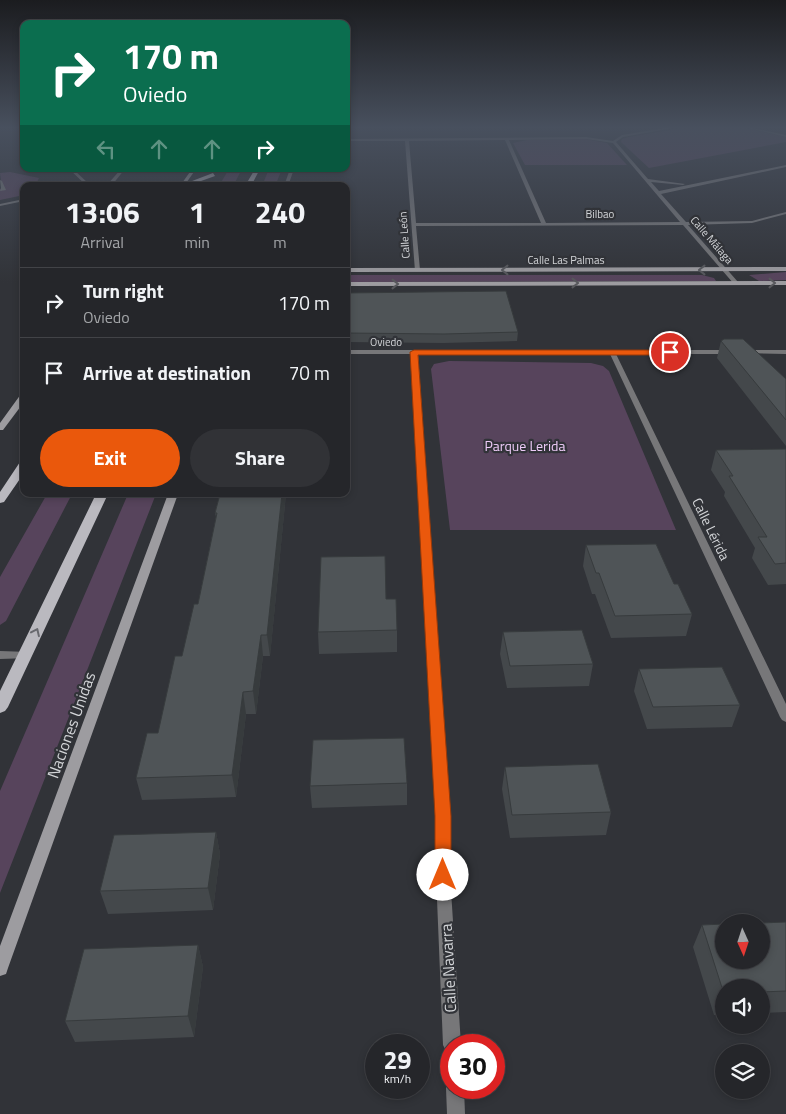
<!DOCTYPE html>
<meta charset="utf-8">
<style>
:root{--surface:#25262a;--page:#313236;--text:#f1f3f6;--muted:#a3a5a8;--line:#424347;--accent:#ea580c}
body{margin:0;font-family:"Titillium Web",sans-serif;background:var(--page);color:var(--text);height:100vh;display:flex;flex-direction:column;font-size:19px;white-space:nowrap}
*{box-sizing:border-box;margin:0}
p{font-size:16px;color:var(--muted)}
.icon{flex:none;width:28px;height:28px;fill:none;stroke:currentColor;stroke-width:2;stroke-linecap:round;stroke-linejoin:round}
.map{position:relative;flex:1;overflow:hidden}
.drawer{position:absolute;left:20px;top:182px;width:330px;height:315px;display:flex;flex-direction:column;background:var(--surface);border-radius:10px;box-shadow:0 2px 8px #0003,0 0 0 1px var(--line)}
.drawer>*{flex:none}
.banner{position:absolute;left:20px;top:20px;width:330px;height:152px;border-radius:10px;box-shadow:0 2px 8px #0003,0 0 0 1px var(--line);background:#0b6e4f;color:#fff;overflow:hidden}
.needle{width:32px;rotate:177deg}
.fabs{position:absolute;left:715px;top:914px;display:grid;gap:10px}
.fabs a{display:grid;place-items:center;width:55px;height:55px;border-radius:50%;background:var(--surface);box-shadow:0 2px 8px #0003,0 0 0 1px var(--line);font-size:25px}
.speed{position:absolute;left:365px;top:1034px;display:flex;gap:10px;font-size:25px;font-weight:700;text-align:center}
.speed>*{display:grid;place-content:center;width:65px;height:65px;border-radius:50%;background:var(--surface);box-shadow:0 2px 8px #0003,0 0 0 1px var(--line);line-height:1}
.speed small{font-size:12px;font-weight:400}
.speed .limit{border:8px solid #d22;background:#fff;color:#111}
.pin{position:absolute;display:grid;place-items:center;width:42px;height:42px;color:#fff;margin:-21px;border:2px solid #fff;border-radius:50%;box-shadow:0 1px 5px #0007}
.me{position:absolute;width:55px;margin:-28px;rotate:0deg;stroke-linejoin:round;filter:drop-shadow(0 0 4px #0008)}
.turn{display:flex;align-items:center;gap:18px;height:105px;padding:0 20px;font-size:22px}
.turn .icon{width:65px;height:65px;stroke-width:2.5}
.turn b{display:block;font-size:35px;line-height:42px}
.lanes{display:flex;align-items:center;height:48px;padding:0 20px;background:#0003;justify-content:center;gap:25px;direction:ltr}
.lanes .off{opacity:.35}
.eta{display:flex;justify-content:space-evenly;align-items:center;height:85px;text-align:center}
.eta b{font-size:30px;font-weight:700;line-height:35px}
.primary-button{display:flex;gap:10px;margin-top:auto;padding:10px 20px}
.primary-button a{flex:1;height:58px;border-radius:30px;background:var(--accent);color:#fff;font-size:20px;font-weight:700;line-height:58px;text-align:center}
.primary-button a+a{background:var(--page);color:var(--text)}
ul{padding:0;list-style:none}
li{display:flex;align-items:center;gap:15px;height:70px;padding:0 20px;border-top:1px solid var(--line)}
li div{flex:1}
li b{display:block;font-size:19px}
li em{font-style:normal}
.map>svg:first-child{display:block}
</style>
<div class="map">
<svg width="786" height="1114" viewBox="0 0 786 1114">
<rect width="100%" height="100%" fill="#313338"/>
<path fill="#57445c" d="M 687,127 L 741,127 L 786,137 L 786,142 L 649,168 L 621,142 L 622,139 L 629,137 Z
M 585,139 L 607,143 L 627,165 L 525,165 L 513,143 L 527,140 Z
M 229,169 L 242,169 L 233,186 L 219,186 Z
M 269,169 L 282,169 L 275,186 L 262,186 Z
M 10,172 L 39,178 L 35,186 L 24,186 L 24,195 L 0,200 L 0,189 L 2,188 L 0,173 Z
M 786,272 L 786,280 L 759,281 L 749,275 Z
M 346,275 L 702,275 L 714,278 L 716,281 L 346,282 Z
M 449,361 L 591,363 L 603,366 L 609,371 L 676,530 L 450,530 L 431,369 L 434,364 Z
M 47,494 L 72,494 L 6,621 L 0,625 L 0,577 Z
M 128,494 L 156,494 L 0,893 L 0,791 Z"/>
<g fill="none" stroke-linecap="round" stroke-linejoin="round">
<path fill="#777779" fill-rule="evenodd" d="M 670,127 L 679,127 L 623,137 L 616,142 L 648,179 L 685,184 L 683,185 L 651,182 L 659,191 L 786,165 L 786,167 L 661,194 L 686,222 L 752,221 L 786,212 L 786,214 L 752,223 L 688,225 L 738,282 L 738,284 L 734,284 L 683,225 L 416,226 L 420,270 L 415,271 L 405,141 L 346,141 L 346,139 L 586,137 L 613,141 L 622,135 ZM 586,139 L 613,143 L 680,222 L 546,223 L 509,140 ZM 505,140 L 541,223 L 416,223 L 409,141 Z
M 747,127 L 786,135 L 786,137 L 748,128 Z
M 69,169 L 73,169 L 90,185 L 107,185 L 121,169 L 125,169 L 112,185 L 182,185 L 184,186 L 87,186 Z
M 290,169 L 294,169 L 288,186 L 284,186 Z
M 0,180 L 2,181 L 6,190 L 0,191 L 1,188 Z
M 24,199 L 24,201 L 0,206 L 0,204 Z
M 346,350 L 730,350 L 733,352 L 730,354 L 616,354 L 786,704 L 786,722 L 782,720 L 780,717 L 610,354 L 418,354 L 450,816 L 450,875 L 461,1045 L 451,1045 L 451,1053 L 446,1051 L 443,1045 L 436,875 L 436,816 L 411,354 L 346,354 Z
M 745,350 L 786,350 L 786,354 L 743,353 L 743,351 Z
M 0,651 L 29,652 L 31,655 L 29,658 L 0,659 Z
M 451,1081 L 451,1088 L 464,1088 L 465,1114 L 447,1114 L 446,1088 L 449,1082 Z"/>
<path fill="#9d9ca0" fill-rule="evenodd" d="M 192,169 L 196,169 L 184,186 L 180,186 Z
M 786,267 L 786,271 L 346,272 L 346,268 Z
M 786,281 L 786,285 L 346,286 L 346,282 Z
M 21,394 L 24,394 L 24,402 L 3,430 L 0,430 L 0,423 Z
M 168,494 L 178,494 L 8,968 L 6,974 L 0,976 L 0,946 Z"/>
<path fill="#bab9bf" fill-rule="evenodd" d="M 255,169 L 260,169 L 251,186 L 245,186 Z
M 213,173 L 215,176 L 187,186 L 179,186 Z
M 24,461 L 24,473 L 4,502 L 0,503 L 0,492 L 20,462 Z
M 96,494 L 108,494 L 8,707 L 5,711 L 0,713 L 0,691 Z"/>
</g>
<path fill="#44484b" d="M 346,293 L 518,332 L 517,341 L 443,343 L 346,342 Z
M 721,341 L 786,379 L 786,446 L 717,358 Z
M 786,449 L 786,584 L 768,585 L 752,558 L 755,548 L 724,496 L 725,492 L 711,470 L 716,450 Z
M 220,494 L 286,494 L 270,656 L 263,656 L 256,714 L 246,714 L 236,797 L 142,800 L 136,778 L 158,733 L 198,604 L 216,517 L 215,513 Z
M 586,545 L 674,584 L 692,614 L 686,636 L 611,638 L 595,594 L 592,594 L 583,566 Z
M 386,599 L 397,630 L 397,652 L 319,654 L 318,632 Z
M 503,632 L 593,664 L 589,686 L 507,688 L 500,654 Z
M 639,669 L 740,705 L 732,727 L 647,729 L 634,691 Z
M 505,767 L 611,812 L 606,835 L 510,838 L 502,789 Z
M 407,783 L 407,805 L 312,808 L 310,786 Z
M 216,832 L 220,854 L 213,910 L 108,914 L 100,891 Z
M 786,922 L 786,1012 L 761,1013 L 761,988 L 724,988 L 724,1015 L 714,1015 L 693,947 L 702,925 Z
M 198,945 L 203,967 L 194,1037 L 75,1042 L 65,1021 Z"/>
<path fill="#373b3d" d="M 282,494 L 286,494 L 270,656 L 267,635 Z
M 261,635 L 263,656 L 256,714 L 253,691 Z
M 243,692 L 246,714 L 236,797 L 232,775 Z
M 216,832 L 220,854 L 213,910 L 208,888 Z
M 198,945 L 203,967 L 194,1037 L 188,1016 Z"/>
<path fill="#4f5457" stroke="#373b3d" d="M 506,291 L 518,332 L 444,334 L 346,333 L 346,293 Z
M 724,339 L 743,339 L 786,379 L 786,420 L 721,341 Z
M 786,449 L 786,563 L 775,564 L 758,537 L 767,537 L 729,476 L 733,476 L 716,450 Z
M 220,494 L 282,494 L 267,635 L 261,635 L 253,691 L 243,692 L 232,775 L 136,778 L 147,733 L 158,733 L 175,656 L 182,656 L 194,604 L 198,604 L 217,513 L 215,513 Z
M 656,544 L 674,584 L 678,584 L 692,614 L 615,616 L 599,573 L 596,573 L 586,545 Z
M 385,556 L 386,599 L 396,599 L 397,630 L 318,632 L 321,557 Z
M 582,630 L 593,664 L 510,666 L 503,632 Z
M 722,667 L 740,705 L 653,707 L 639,669 Z
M 404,738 L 407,783 L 310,786 L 313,740 Z
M 598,764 L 611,812 L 512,815 L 505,767 Z
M 216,832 L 208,888 L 100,891 L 114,835 Z
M 786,922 L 786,991 L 761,992 L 761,988 L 724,988 L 724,994 L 702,925 L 724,924 L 724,960 L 761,960 L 761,923 Z
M 198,945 L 188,1016 L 65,1021 L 84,949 Z"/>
<defs><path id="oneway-chevron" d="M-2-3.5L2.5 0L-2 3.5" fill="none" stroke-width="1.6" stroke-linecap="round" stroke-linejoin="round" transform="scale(1.25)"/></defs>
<g stroke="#57585c">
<use href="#oneway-chevron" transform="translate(505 270) rotate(-180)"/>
<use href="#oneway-chevron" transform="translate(702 270) rotate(-180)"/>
<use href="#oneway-chevron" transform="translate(575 283)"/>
<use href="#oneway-chevron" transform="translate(772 283)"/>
<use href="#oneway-chevron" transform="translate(395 284)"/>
</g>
<use stroke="#68696e" href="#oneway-chevron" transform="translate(36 632) rotate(-65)"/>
<linearGradient id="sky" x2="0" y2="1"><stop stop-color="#1b1c1f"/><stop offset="0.45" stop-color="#48505e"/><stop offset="1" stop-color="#48505e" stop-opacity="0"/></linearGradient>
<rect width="786" height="283" fill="url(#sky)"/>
<path fill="#ea580c" stroke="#983908" d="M 414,350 L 670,350 L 674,352 L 670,355 L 418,355 L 451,816 L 451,875 L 449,880 L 443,882 L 437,880 L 435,875 L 435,816 L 410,352 Z"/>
<g text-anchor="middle" stroke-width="4.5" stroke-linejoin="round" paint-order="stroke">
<g font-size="11" fill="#d3d5d8" stroke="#313338">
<text x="600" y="218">Bilbao</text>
<text transform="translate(404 235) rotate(-94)" y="4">Calle León</text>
<text transform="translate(712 240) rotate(49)" y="4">Calle Málaga</text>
<text x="566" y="264">Calle Las Palmas</text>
<text x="386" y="346">Oviedo</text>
</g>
<g font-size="14" fill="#eecbf8" stroke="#313338">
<text x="525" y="451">Parque Lerida</text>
</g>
<g font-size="14" fill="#d3d5d8" stroke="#313338">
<text transform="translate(711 529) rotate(64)" y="5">Calle Lérida</text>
</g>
<g font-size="16" fill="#d3d5d8" stroke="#313338">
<text transform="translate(71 725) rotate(-70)" y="6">Naciones Unidas</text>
<text transform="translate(448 968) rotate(-93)" y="6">Calle Navarra</text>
</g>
</g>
</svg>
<div class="fabs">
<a><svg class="needle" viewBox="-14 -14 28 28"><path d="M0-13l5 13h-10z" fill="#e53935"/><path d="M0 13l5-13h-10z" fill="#a3a5a8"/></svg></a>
<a><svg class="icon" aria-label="sound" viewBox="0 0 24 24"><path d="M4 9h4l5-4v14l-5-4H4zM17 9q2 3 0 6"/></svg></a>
<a><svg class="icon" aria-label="layers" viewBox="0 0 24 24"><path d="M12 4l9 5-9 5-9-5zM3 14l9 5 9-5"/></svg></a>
</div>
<div class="speed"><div>29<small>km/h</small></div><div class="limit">30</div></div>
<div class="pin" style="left:670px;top:352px;background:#d93025"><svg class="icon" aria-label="arrive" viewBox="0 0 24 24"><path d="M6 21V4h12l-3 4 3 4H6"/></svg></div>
<svg class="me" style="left:443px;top:875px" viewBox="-20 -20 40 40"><circle r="19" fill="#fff"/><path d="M0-13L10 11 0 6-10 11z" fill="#ea580c"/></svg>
<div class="banner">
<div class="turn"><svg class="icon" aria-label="right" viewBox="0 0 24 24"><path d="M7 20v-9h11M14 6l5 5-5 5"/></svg><div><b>170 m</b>Oviedo</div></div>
<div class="lanes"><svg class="icon off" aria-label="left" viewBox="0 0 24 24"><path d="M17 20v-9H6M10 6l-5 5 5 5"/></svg><svg class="icon off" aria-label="ahead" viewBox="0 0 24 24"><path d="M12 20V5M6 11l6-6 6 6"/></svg><svg class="icon off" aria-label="ahead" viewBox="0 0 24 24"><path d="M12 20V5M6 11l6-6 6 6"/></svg><svg class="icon" aria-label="right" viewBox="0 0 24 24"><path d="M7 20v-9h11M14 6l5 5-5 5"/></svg></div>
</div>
<section class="drawer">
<div class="eta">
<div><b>13:06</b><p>Arrival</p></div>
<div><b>1</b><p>min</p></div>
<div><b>240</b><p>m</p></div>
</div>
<ul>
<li><svg class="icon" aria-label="right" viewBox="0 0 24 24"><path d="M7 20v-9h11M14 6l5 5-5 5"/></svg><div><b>Turn right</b><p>Oviedo</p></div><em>170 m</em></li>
<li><svg class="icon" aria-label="arrive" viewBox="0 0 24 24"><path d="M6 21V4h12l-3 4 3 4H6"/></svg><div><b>Arrive at destination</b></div><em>70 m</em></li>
</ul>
<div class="primary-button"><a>Exit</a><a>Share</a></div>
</section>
</div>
